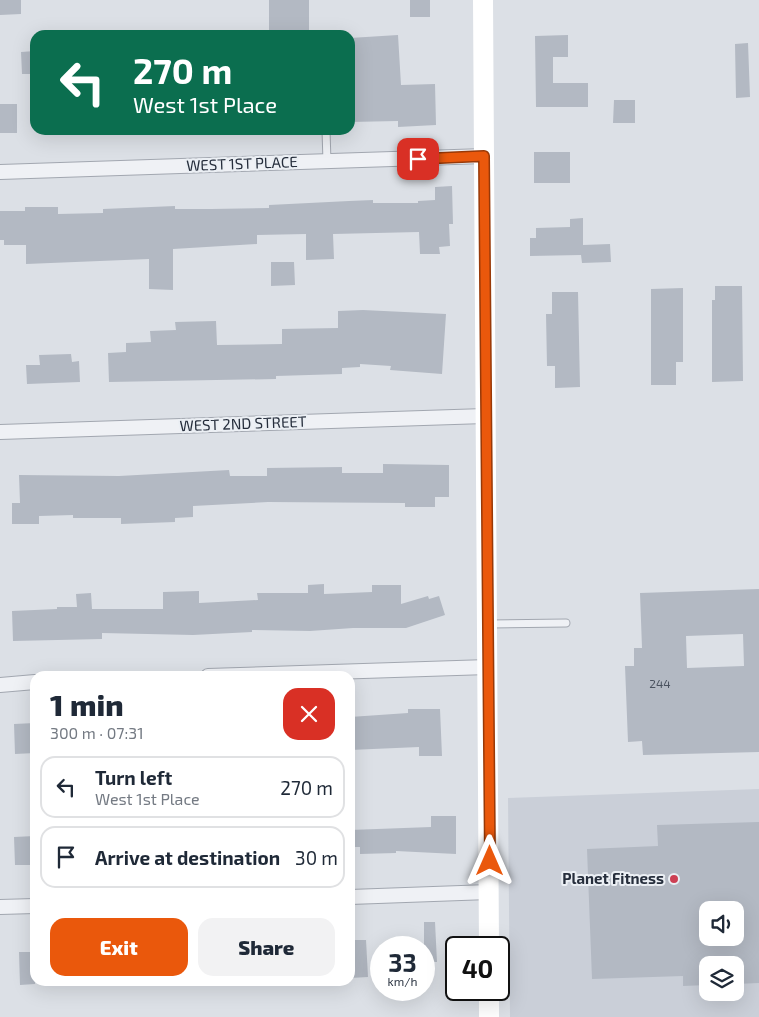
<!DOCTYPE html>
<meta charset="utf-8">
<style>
:root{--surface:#fff;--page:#f2f2f3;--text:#1f2937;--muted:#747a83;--line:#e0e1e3;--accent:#ea580c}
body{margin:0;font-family:"Exo 2",sans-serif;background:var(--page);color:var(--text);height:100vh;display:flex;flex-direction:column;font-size:19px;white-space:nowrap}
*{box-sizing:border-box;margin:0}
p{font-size:16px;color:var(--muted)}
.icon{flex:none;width:28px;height:28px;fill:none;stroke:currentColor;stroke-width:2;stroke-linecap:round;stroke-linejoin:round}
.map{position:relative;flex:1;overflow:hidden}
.drawer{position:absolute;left:30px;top:671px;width:325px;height:315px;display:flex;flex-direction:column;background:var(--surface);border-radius:15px;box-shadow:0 5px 20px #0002}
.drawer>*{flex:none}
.guide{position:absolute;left:30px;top:30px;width:325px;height:105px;border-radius:15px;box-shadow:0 5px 20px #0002;background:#0b6e4f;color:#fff;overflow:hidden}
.buttons{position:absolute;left:699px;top:901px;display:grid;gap:10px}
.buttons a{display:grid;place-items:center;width:45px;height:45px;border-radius:10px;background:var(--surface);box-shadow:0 5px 20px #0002;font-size:25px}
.speed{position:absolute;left:370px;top:936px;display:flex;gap:10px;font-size:25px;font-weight:700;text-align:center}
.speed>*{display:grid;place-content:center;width:65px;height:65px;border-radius:50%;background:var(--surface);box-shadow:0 5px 20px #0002;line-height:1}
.speed small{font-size:12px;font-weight:400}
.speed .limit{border:2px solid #111;border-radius:8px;background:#fff;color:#111}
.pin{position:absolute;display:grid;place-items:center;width:42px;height:42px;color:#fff;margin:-21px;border-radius:10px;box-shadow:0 2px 8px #0006}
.me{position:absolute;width:55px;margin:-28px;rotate:0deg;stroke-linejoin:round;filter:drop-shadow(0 0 4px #0008)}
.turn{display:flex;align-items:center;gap:18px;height:105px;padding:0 20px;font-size:22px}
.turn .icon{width:65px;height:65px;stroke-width:2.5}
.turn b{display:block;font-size:35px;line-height:42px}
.round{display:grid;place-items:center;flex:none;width:52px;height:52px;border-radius:15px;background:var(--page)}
.head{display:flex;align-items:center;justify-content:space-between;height:85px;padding:0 20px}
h1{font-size:30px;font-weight:800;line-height:38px}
.action{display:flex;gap:10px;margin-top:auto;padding:10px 20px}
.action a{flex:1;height:58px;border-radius:15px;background:var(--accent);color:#fff;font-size:20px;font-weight:800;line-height:58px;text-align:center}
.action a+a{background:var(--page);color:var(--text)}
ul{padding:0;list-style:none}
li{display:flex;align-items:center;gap:15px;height:62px;margin:0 10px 8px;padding:0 10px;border:2px solid var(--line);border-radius:15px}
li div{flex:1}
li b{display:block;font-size:19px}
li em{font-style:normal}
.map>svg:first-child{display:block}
</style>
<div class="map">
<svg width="759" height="1017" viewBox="0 0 759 1017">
<rect width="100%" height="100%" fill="#dce0e6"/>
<path fill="#cacfd8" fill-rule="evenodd" d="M 759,789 L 759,1017 L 510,1017 L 508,798 ZM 708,910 L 735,910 L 735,938 L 708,938 ZM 708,965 L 735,965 L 735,992 L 708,992 Z"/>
<path fill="#b3b9c3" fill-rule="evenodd" d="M 0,0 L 21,0 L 21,14 L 0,15 Z
M 269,0 L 309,0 L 309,35 L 269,35 Z
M 410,0 L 430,0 L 430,17 L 410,17 Z
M 398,35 L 401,85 L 435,84 L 436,125 L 398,127 L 398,121 L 350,122 L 350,38 Z
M 568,35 L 568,57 L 553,57 L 553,83 L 588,83 L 588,107 L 536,107 L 535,36 Z
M 748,43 L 750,97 L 736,98 L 735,44 Z
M 35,51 L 35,74 L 22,74 L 21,52 Z
M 614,100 L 635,100 L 635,123 L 613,123 Z
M 0,104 L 17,104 L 17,133 L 0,133 Z
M 534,152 L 570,152 L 570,183 L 534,183 Z
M 452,186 L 453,224 L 449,224 L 450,246 L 439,247 L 440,254 L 420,254 L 419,232 L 333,234 L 334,259 L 306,260 L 306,234 L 257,235 L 257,244 L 173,249 L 173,290 L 149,289 L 149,259 L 26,264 L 26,245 L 4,245 L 4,240 L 0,240 L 0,211 L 25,211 L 25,207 L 58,207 L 58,214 L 103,213 L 103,209 L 175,206 L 175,209 L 211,209 L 269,208 L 269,205 L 349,201 L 373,200 L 373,203 L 418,203 L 418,201 L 435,200 L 435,187 Z
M 583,218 L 583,245 L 610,244 L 611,262 L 582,263 L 581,255 L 530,256 L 530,238 L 536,238 L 536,228 L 570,227 L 570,219 Z
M 271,262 L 294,262 L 295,285 L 271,286 Z
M 715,286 L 742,286 L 743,381 L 712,382 L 712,300 L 715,300 Z
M 683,288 L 683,362 L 676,362 L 676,385 L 651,385 L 651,289 Z
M 552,292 L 578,292 L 580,387 L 555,388 L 555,366 L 547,366 L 546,314 L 552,314 Z
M 363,310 L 446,314 L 442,374 L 390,370 L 391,366 L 360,364 L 360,367 L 342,368 L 342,374 L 276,376 L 276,379 L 109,382 L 108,353 L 126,352 L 126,343 L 151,342 L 150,331 L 176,330 L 175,322 L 216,321 L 217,345 L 282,344 L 282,329 L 338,328 L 338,311 Z
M 71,354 L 72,362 L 79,361 L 80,382 L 27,384 L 26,365 L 40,365 L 39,355 Z
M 383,464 L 449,465 L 449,497 L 435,497 L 435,507 L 405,507 L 405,503 L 268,502 L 193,506 L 193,517 L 175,518 L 175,522 L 121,524 L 121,518 L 73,518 L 73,515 L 39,516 L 39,524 L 12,524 L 12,503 L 20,503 L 19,475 L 119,476 L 229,470 L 230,476 L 267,476 L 267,468 L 342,467 L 342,473 L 383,473 Z
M 324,584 L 324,594 L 372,592 L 372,585 L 401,585 L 401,604 L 428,596 L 429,599 L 439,596 L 445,615 L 406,628 L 353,628 L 310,631 L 252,630 L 252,632 L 193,635 L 102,633 L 102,639 L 13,641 L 12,611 L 57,609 L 57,607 L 77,607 L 76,594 L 91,593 L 92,609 L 163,609 L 163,592 L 199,591 L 199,603 L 258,600 L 257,593 L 308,593 L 308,585 Z
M 759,589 L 759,752 L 643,755 L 642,741 L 628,742 L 625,666 L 634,666 L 634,648 L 642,648 L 640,593 ZM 743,634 L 744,666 L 687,668 L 686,636 Z
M 408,709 L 440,709 L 442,756 L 419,756 L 419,747 L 350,750 L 350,717 L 408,713 Z
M 35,723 L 35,753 L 15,754 L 14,724 Z
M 431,816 L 456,816 L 456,854 L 396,851 L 396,853 L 360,854 L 360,847 L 350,847 L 350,830 L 431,827 Z
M 759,822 L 759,983 L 735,984 L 735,965 L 708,965 L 708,985 L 683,986 L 683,976 L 592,979 L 587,849 L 658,846 L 657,825 ZM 708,910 L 735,910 L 735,938 L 708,938 Z
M 35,836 L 35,865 L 15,865 L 14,837 Z
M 424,922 L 435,922 L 437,962 L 424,962 Z
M 350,940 L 366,940 L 368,977 L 350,978 Z
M 19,952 L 35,952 L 35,984 L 20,985 Z"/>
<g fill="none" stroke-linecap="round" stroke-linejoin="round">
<defs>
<path id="lane" d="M 326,130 L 327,162
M 489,624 L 566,623"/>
<path id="street" d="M 0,172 L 485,156
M 0,432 L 485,416
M 208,676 L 488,667
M 0,685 L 35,682
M 350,897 L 489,892
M 0,907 L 35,906"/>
</defs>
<use href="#lane" stroke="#a2a7b0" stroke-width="9"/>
<use href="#street" stroke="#a2a7b0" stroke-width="16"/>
<use href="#lane" stroke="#eff1f5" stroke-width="7"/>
<use href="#street" stroke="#eff1f5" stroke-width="14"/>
<path stroke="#fff" stroke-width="20" d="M 483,0 L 489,948
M 489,1017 L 489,990"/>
</g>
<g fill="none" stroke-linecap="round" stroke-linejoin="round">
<defs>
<path id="route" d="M 418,159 L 484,156 L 490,861"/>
</defs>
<use href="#route" stroke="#983908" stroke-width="12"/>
<use href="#route" stroke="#ea580c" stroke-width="9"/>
</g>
<circle fill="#cd3f53" stroke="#ebeff4" stroke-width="2" cx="674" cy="879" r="5"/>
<g text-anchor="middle" stroke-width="4" stroke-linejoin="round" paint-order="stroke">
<g font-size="12" fill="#49515e">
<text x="660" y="688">244</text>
</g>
<g font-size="15" fill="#262e3c" stroke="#ebeff4">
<text transform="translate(242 164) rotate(-2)" y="5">WEST 1ST PLACE</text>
<text transform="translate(243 424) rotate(-2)" y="5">WEST 2ND STREET</text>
</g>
<g font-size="15" font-weight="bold" fill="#262e3c" stroke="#ebeff4" text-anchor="end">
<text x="664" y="884">Planet Fitness</text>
</g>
</g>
</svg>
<div class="buttons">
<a><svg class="icon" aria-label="sound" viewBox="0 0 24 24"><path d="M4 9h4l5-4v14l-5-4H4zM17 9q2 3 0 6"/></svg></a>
<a><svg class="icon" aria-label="layers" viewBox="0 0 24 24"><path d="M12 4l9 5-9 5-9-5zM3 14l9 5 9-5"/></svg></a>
</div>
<div class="speed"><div>33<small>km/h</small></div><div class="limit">40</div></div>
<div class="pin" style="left:418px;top:159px;background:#d93025"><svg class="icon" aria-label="arrive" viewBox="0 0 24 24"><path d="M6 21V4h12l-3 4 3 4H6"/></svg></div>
<svg class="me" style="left:490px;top:861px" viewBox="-20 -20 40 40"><path d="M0-17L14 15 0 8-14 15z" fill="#ea580c" stroke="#fff" stroke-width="4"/></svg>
<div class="guide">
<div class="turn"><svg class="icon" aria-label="left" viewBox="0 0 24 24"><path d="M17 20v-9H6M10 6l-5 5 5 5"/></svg><div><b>270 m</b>West 1st Place</div></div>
</div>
<section class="drawer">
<div class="head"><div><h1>1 min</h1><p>300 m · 07:31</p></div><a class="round" style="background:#d93025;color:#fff"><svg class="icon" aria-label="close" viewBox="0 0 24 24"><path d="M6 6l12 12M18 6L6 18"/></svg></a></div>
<ul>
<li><svg class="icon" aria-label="left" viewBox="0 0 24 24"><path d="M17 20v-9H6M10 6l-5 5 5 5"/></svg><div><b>Turn left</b><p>West 1st Place</p></div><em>270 m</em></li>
<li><svg class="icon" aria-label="arrive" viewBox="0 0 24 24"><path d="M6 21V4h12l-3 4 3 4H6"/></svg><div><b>Arrive at destination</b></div><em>30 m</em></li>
</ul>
<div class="action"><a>Exit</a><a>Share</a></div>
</section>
</div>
